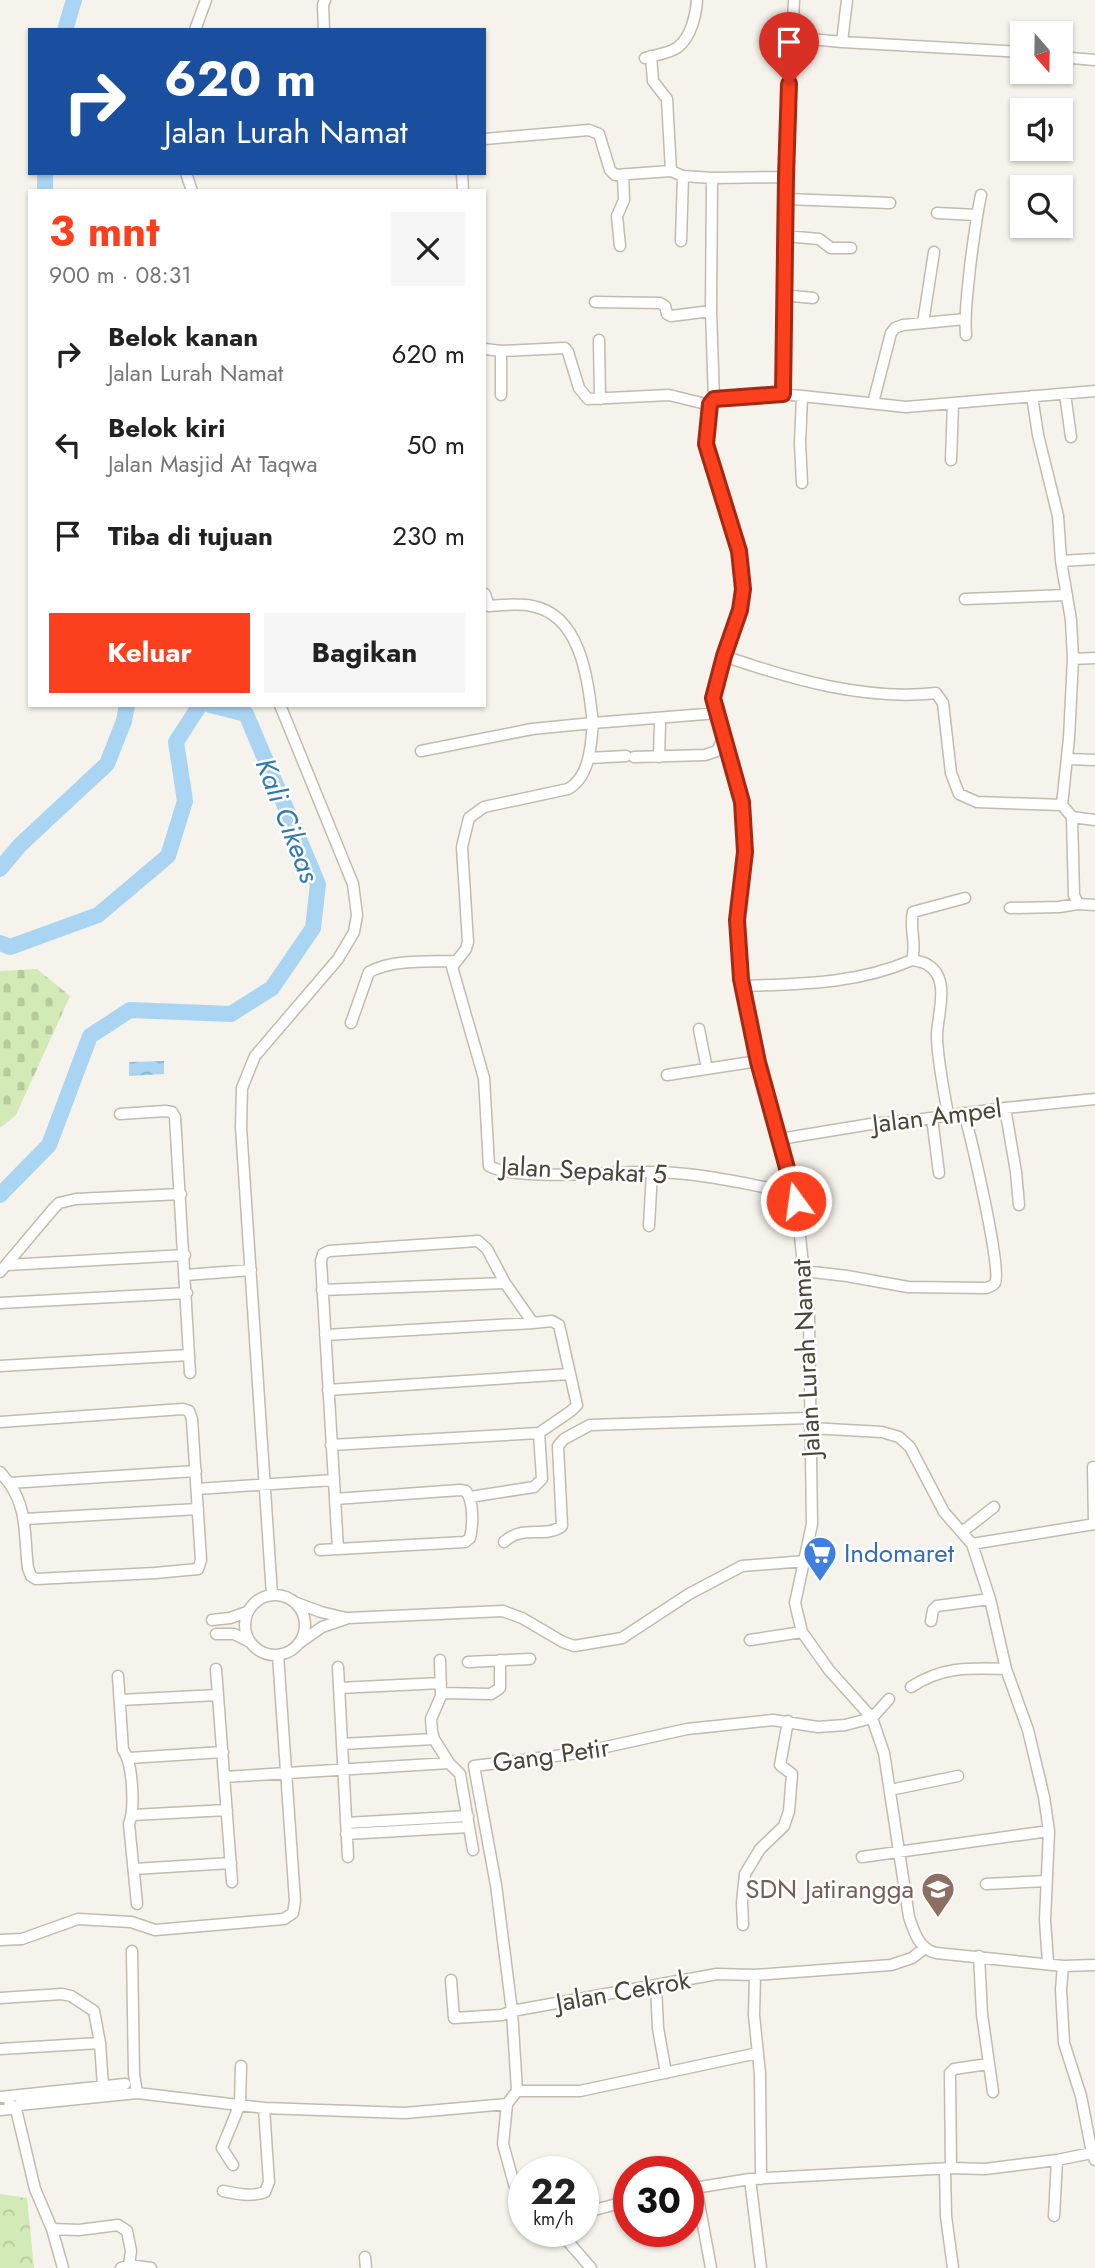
<!DOCTYPE html>
<html lang="id">
<meta charset="utf-8">
<style>
:root{--surface:#fff;--page:#f6f6f6;--text:#222;--muted:#767676;--accent:#fc3f1d}
body{margin:0;font-family:Jost,sans-serif;background:var(--page);color:var(--text);height:100vh;display:flex;flex-direction:column;font-size:26px;white-space:nowrap}
*{box-sizing:border-box;margin:0}
p{font-size:23px;color:var(--muted)}
.icon{flex:none;width:38px;height:38px;fill:none;stroke:currentColor;stroke-width:2;stroke-linecap:round;stroke-linejoin:round}
.map{position:relative;flex:1;overflow:hidden}
.panel{position:absolute;left:28px;top:189px;width:458px;height:518px;display:flex;flex-direction:column;background:var(--surface);border-radius:0px;box-shadow:0 2px 5px #0004}
.panel>*{flex:none}
.top-card{position:absolute;left:28px;top:28px;width:458px;height:147px;border-radius:0px;box-shadow:0 2px 5px #0004;background:#1a4fa0;color:#fff;overflow:hidden}
.needle{width:46px;rotate:160deg}
.fabs{position:absolute;left:1010px;top:21px;display:grid;gap:14px}
.fabs a{display:grid;place-items:center;width:63px;height:63px;border-radius:0px;background:var(--surface);box-shadow:0 2px 5px #0004;font-size:35px}
.speed{position:absolute;left:508px;top:2156px;display:flex;gap:14px;font-size:35px;font-weight:700;text-align:center}
.speed>*{display:grid;place-content:center;width:91px;height:91px;border-radius:50%;background:var(--surface);box-shadow:0 2px 5px #0004;line-height:1}
.speed small{font-size:18px;font-weight:400}
.speed .limit{border:10px solid #d22;background:#fff;color:#111}
.pin{position:absolute;display:grid;place-items:center;width:60px;height:60px;color:#fff;margin:-72px -30px;border-radius:50% 50% 50% 0;rotate:-45deg;box-shadow:0 0 7px #0007}
.pin .icon{rotate:45deg}
.me{position:absolute;width:77px;margin:-38px;rotate:346deg;stroke-linejoin:round;filter:drop-shadow(0 0 5px #0008)}
.turn{display:flex;align-items:center;gap:24px;height:147px;padding:0 21px;font-size:32px}
.turn .icon{width:91px;height:91px;stroke-width:2.5}
.turn b{display:block;font-size:49px;line-height:60px}
.round{display:grid;place-items:center;flex:none;width:74px;height:74px;border-radius:0px;background:var(--page)}
.overview{display:flex;align-items:center;justify-content:space-between;height:119px;padding:0 21px}
h1{font-size:42px;font-weight:700;line-height:52px;color:var(--accent)}
.action{display:flex;gap:14px;margin-top:auto;padding:14px 21px}
.action a{flex:1;height:80px;border-radius:0px;background:var(--accent);color:#fff;font-size:28px;font-weight:700;line-height:80px;text-align:center}
.action a+a{background:var(--page);color:var(--text)}
ul{padding:0;list-style:none}
li{display:flex;align-items:center;gap:21px;height:91px;padding:0 21px}
li div{flex:1}
li b{display:block;font-size:26px}
li em{font-style:normal}
.map>svg:first-child{display:block}
</style>
<div class="map">
<svg width="1095" height="2268" viewBox="0 0 1095 2268">
<defs>
<pattern id="forest-crowns" width="20" height="18" patternUnits="userSpaceOnUse" patternTransform="scale(1.75)"><rect width="20" height="18" fill="#d2eab5"/><path d="M2 6a3 3 0 1 1 6 0M12 15a3 3 0 1 1 6 0" fill="none" stroke="#b6ca9c"/></pattern>
<pattern id="cemetery-stones" width="16" height="16" patternUnits="userSpaceOnUse" patternTransform="scale(1.75)"><rect width="16" height="16" fill="#d2eab5"/><path d="M2 7V4a2 2 0 0 1 4 0v3zM10 15v-3a2 2 0 0 1 4 0v3z" fill="#b6ca9c"/></pattern>
<pattern id="water-waves" width="16" height="10" patternUnits="userSpaceOnUse" patternTransform="scale(1.75)"><rect width="16" height="10" fill="#a9d4f2"/><path d="M0 5q4-4 8 0t8 0" fill="none" stroke="#8caec5"/></pattern>
</defs>
<rect width="100%" height="100%" fill="#f6f3ec"/>
<path fill="url(#forest-crowns)" d="M 0,2194 L 27,2198 L 34,2268 L 0,2268 Z"/>
<path fill="url(#cemetery-stones)" d="M 37,969 L 70,996 L 16,1115 L 0,1128 L 0,971 Z"/>
<path fill="url(#water-waves)" d="M 164,1061 L 164,1074 L 129,1076 L 129,1062 Z"/>
<g fill="none" stroke-linecap="round" stroke-linejoin="round">
<path stroke="#a9d4f2" stroke-width="16" d="M 65,30 L 74,0
M 45,173 L 45,191
M 0,869 L 20,845 L 107,764 L 124,721 L 127,705
M 0,943 L 10,947 L 98,915 L 168,856 L 185,801 L 176,742 L 200,705
M 0,1195 L 49,1145 L 90,1036 L 130,1010 L 231,1014 L 272,988 L 313,928 L 318,884 L 246,714 L 210,705"/>
<defs>
<path id="minor" d="M 195,30 L 206,0
M 324,30 L 323,5 L 325,0
M 791,37 L 842,42 L 1022,52
M 842,42 L 847,0
M 651,56 L 653,81 L 667,99 L 671,171
M 1060,57 L 1095,60
M 645,58 C 655,55 671,53 678,47 C 691,37 696,15 697,0
M 485,139 L 589,130 L 599,134 L 610,170 L 615,175 L 671,171 L 683,176 L 712,178 L 786,177
M 186,173 L 192,191
M 462,173 L 463,191
M 712,178 L 711,311 L 714,399
M 786,199 L 890,203
M 937,213 L 977,215
M 785,236 L 819,239 L 831,248 L 851,248
M 681,241 L 683,176
M 620,246 L 617,216 L 624,200 L 623,176
M 783,295 L 813,298
M 595,302 L 660,303 L 665,306 L 667,314 L 671,316 L 711,311
M 923,323 L 934,252
M 966,335 C 964,312 968,290 970,267 C 973,243 976,219 981,195
M 599,340 L 600,399
M 485,349 L 501,351 L 565,348 L 568,352 L 579,388 L 588,399 L 669,395 L 710,405
M 1095,391 L 906,407 L 783,394 L 714,399 L 710,405 L 706,444 L 739,551 L 743,589 L 740,610 L 724,656 L 713,698 L 742,801 L 745,852 L 737,920 L 741,979 L 758,1061 L 796,1201 L 809,1317 L 812,1524 L 795,1603 L 802,1632 L 829,1670 L 872,1718 L 884,1753 L 909,1917 C 914,1932 919,1949 936,1953 L 1063,1966 L 1095,1965
M 783,394 L 786,177 L 794,0
M 1065,394 L 1071,437
M 501,395 L 501,351
M 1032,396 L 1038,435 L 1058,516 L 1061,561 L 1071,620 L 1073,659 L 1069,738 L 1062,805
M 802,397 L 800,443 L 802,483
M 873,403 L 891,333 L 895,328 L 903,325 L 965,319
M 951,460 L 953,404
M 1061,561 L 1095,559
M 965,599 L 1067,595
M 724,656 C 790,679 866,701 936,693 L 943,703 L 951,773 L 959,794 L 977,802 L 1062,805 L 1072,817 L 1074,895 L 1078,904 L 1095,905
M 1073,659 L 1095,658
M 718,713 L 593,723 C 591,745 590,777 568,789 L 484,807 L 469,818 L 462,847 L 468,942 L 466,949 L 452,967 L 484,1078 L 489,1166 C 519,1182 611,1171 650,1172 C 698,1172 747,1184 794,1193
M 421,751 L 532,729 L 593,723 C 588,682 582,615 532,606 C 518,603 503,605 489,606 L 485,594
M 634,757 L 705,755 L 717,751 L 725,735
M 659,757 L 660,724
M 589,758 L 626,756
M 1067,759 L 1095,760
M 1072,817 L 1095,820
M 1010,908 L 1059,907 L 1078,904
M 912,960 C 917,961 924,962 928,965 C 952,979 936,1018 937,1038 C 938,1064 944,1090 948,1115
M 742,986 C 800,984 858,984 912,960 C 917,944 909,928 913,912 L 965,898
M 351,1023 L 369,972 C 394,959 426,962 455,961
M 699,1029 L 707,1069
M 667,1075 L 758,1061
M 1005,1108 L 1016,1172 L 1019,1205
M 120,1114 L 165,1111 L 172,1112 L 175,1117 L 190,1373
M 932,1118 L 939,1173
M 780,1139 L 871,1124 L 916,1120 L 1005,1108 L 1095,1099
M 649,1226 L 652,1172
M 7,1265 L 185,1255
M 804,1271 L 847,1276 L 908,1287 L 986,1288 C 989,1287 993,1286 995,1283 C 1003,1272 970,1134 964,1113
M 0,1272 L 54,1208 L 59,1203 L 76,1199 L 181,1194
M 186,1275 L 251,1270
M 322,1290 L 505,1283
M 0,1303 L 187,1293
M 325,1335 L 533,1323
M 0,1366 L 189,1355
M 328,1390 L 570,1374
M 0,1422 L 183,1409 L 189,1411 L 192,1419 L 201,1560 L 198,1569 L 155,1573 L 36,1579 L 31,1576 L 28,1568 C 24,1538 28,1509 9,1483 L 196,1471
M 810,1428 L 882,1432 L 899,1437 L 910,1447 L 944,1512 L 972,1544 L 1095,1524
M 331,1445 L 539,1433 L 571,1411 L 577,1405 L 559,1325 L 552,1321 L 533,1323 L 505,1283 L 487,1249 L 478,1241 L 329,1251 L 323,1254 L 321,1261 L 338,1549
M 1093,1467 L 1094,1524
M 0,1472 L 9,1483
M 197,1489 L 333,1480
M 470,1497 L 534,1487 L 542,1479 L 539,1433
M 25,1519 L 198,1509
M 962,1532 L 994,1507
M 504,1542 C 523,1524 545,1539 562,1526 L 558,1446 L 564,1439 L 590,1425 L 810,1418
M 972,1544 L 990,1599 L 1006,1669 L 1028,1730 L 1044,1797 L 1049,1831 L 1045,1920 L 1048,1963
M 320,1550 L 465,1542 L 470,1538 C 473,1525 474,1503 466,1491 L 460,1490 L 335,1499
M 272,1595 L 241,1127 L 242,1088 L 255,1056 L 338,959 L 354,932 L 357,915 L 353,884 L 280,705
M245 1625a30 30 0 1 1 60 0a30 30 0 1 1-60 0Z
M 294,1602 L 321,1612 L 346,1618
M 212,1620 L 230,1618 L 247,1612
M 931,1621 L 933,1610 L 937,1606 L 990,1599
M 216,1634 L 234,1634 L 250,1642
M 750,1640 L 802,1632
M 298,1644 L 322,1627 L 348,1618 L 503,1611 L 522,1618 L 563,1642 L 574,1646 L 622,1638 L 689,1594 L 742,1566 L 805,1561
M 440,1660 L 441,1696 L 431,1719 L 432,1731 L 434,1739 L 449,1763 L 460,1774 L 473,1850
M 468,1662 L 530,1659
M 338,1667 L 348,1857
M 216,1669 L 232,1882
M 118,1676 L 123,1750 C 133,1763 135,1809 129,1824 L 137,1904
M 911,1687 C 943,1666 969,1668 1006,1669
M 339,1688 L 441,1683
M 441,1693 L 491,1694 L 500,1688 L 500,1660
M 120,1700 L 218,1695
M 342,1744 L 434,1739
M 129,1758 L 223,1752
M 224,1777 L 449,1763
M 890,1790 L 958,1776
M 133,1815 L 227,1810
M 346,1823 L 468,1816
M 346,1834 L 469,1827
M 862,1857 L 1049,1831
M 134,1869 L 231,1863
M 986,1884 L 1046,1881
M 743,1925 L 742,1903 L 745,1874 L 760,1849 L 784,1826 L 789,1811 L 792,1774 L 780,1765 L 788,1721
M 0,1940 L 22,1939 L 78,1919 L 131,1922 L 155,1930 L 284,1919 L 293,1913 L 295,1901 L 278,1655
M 132,1951 L 134,2074 L 137,2093
M 979,1956 L 982,2014 L 993,2092
M 1063,1966 L 1061,1989 L 1064,2043 L 1081,2096 L 1092,2153 L 1095,2160
M 755,1975 L 754,2015 L 760,2074 L 761,2179
M 451,1980 L 454,2018 L 502,2015 L 512,2011 L 496,1885 L 474,1766 L 579,1753 L 687,1729 L 773,1720 L 818,1727 L 845,1725 L 872,1718 L 889,1699
M 656,1985 L 658,2028 L 666,2073
M 0,1998 L 62,1994 L 71,1996 L 94,2011 L 100,2043 L 103,2087
M 0,2049 L 100,2043
M 517,2091 L 580,2091 L 758,2053
M 0,2097 L 125,2084
M 0,2110 L 10,2109 L 9,2096
M 233,2165 L 222,2148 L 240,2104 L 241,2066
M 951,2168 L 950,2073 L 954,2069 L 988,2064
M 945,2169 L 946,2216 L 953,2268
M 750,2179 L 761,2268
M 696,2187 L 711,2268
M 688,2189 L 750,2179 L 951,2168 L 985,2169 L 1057,2160 L 1092,2153
M 223,2191 C 237,2194 252,2197 265,2192 L 269,2182 L 264,2108
M 523,2198 L 514,2184 L 503,2144 L 507,2104 L 517,2091 L 512,2011 L 717,1974 L 755,1975 L 891,1965 L 912,1958 L 925,1948
M 583,2213 L 628,2201
M 1054,2216 L 1057,2160
M 52,2229 L 79,2230 L 118,2225 L 127,2231 L 131,2251 L 129,2265
M 559,2231 L 591,2268
M 365,2257 L 366,2268
M 63,2268 L 52,2229 L 35,2189 L 16,2109 L 19,2105 L 137,2093 L 264,2108 L 405,2113 L 507,2104
M 121,2268 L 129,2265 L 151,2268"/>
</defs>
<use href="#minor" stroke="#c2bbae" stroke-width="13"/>
<use href="#minor" stroke="#fff" stroke-width="10"/>
</g>
<g fill="none" stroke-linecap="round" stroke-linejoin="round">
<defs>
<path id="route" d="M 789,84 L 786,177 L 783,394 L 714,399 L 710,404 L 706,444 L 739,551 L 743,589 L 740,610 L 724,656 L 713,698 L 742,802 L 745,852 L 737,920 L 741,979 L 758,1062 L 796,1201"/>
</defs>
<use href="#route" stroke="#a42913" stroke-width="18"/>
<use href="#route" stroke="#fc3f1d" stroke-width="12"/>
</g>
<defs>
<symbol id="supermarket-pin" viewBox="-11 -11 22 30"><path d="M0 17L-7.5 6A9.5 9.5 0 1 1 7.5 6Z" fill="#3f7fe0" stroke="#fff"/><path d="M-6-5.5h2.5l.6 2H6L4.5 2H-2.5L-4.4-4H-6ZM-1.5 3.2a1.3 1.3 0 1 0 .1 0ZM3 3.2a1.3 1.3 0 1 0 .1 0Z" fill="#fff"/></symbol>
<symbol id="school-pin" viewBox="-11 -11 22 30"><path d="M0 17L-7.5 6A9.5 9.5 0 1 1 7.5 6Z" fill="#8d6e63" stroke="#fff"/><path d="M0-5L7-2L0 1L-7-2ZM-4 1L0 2.5L4 1V4Q0 6-4 4Z" fill="#fff"/></symbol>
</defs>
<g fill-rule="evenodd">
<use href="#supermarket-pin" x="801" y="1534" width="38" height="52"/>
<use href="#school-pin" x="919" y="1870" width="38" height="52"/>
</g>
<g text-anchor="middle" stroke-width="5" stroke-linejoin="round" paint-order="stroke">
<g font-size="26" fill="#4b4439" stroke="#fff">
<text transform="translate(937 1116) rotate(-7)" y="9">Jalan Ampel</text>
<text transform="translate(584 1170) rotate(3)" y="9">Jalan Sepakat 5</text>
<text transform="translate(806 1358) rotate(-93)" y="9">Jalan Lurah Namat</text>
<text transform="translate(551 1755) rotate(-8)" y="9">Gang Petir</text>
<text transform="translate(623 1991) rotate(-10)" y="9">Jalan Cekrok</text>
</g>
<g font-size="26" fill="#366cbe" stroke="#fff" text-anchor="start">
<text x="844" y="1562">Indomaret</text>
</g>
<g font-size="26" fill="#785e54" stroke="#fff" text-anchor="end">
<text x="914" y="1898">SDN Jatirangga</text>
</g>
<g font-size="28" font-style="italic" fill="#2e7ab2" stroke="#fff">
<text transform="translate(288 820) rotate(69)" y="10">Kali Cikeas</text>
</g>
</g>
</svg>
<div class="fabs">
<a><svg class="needle" viewBox="-14 -14 28 28"><path d="M0-13l5 13h-10z" fill="#e53935"/><path d="M0 13l5-13h-10z" fill="#767676"/></svg></a>
<a><svg class="icon" aria-label="sound" viewBox="0 0 24 24"><path d="M4 9h4l5-4v14l-5-4H4zM17 9q2 3 0 6"/></svg></a>
<a><svg class="icon" aria-label="search" viewBox="0 0 24 24"><circle cx="10" cy="10" r="6"/><path d="M15 15l6 6"/></svg></a>
</div>
<div class="speed"><div>22<small>km/h</small></div><div class="limit">30</div></div>
<div class="pin" style="left:789px;top:84px;background:#d93025"><svg class="icon" aria-label="arrive" viewBox="0 0 24 24"><path d="M6 21V4h12l-3 4 3 4H6"/></svg></div>
<svg class="me" style="left:796px;top:1201px" viewBox="-20 -20 40 40"><circle r="17" fill="#fc3f1d" stroke="#fff" stroke-width="3"/><path d="M0-11L8 9 0 5-8 9z" fill="#fff"/></svg>
<div class="top-card">
<div class="turn"><svg class="icon" aria-label="right" viewBox="0 0 24 24"><path d="M7 20v-9h11M14 6l5 5-5 5"/></svg><div><b>620 m</b>Jalan Lurah Namat</div></div>
</div>
<section class="panel">
<div class="overview"><div><h1>3 mnt</h1><p>900 m · 08:31</p></div><a class="round"><svg class="icon" aria-label="close" viewBox="0 0 24 24"><path d="M6 6l12 12M18 6L6 18"/></svg></a></div>
<ul>
<li><svg class="icon" aria-label="right" viewBox="0 0 24 24"><path d="M7 20v-9h11M14 6l5 5-5 5"/></svg><div><b>Belok kanan</b><p>Jalan Lurah Namat</p></div><em>620 m</em></li>
<li><svg class="icon" aria-label="left" viewBox="0 0 24 24"><path d="M17 20v-9H6M10 6l-5 5 5 5"/></svg><div><b>Belok kiri</b><p>Jalan Masjid At Taqwa</p></div><em>50 m</em></li>
<li><svg class="icon" aria-label="arrive" viewBox="0 0 24 24"><path d="M6 21V4h12l-3 4 3 4H6"/></svg><div><b>Tiba di tujuan</b></div><em>230 m</em></li>
</ul>
<div class="action"><a>Keluar</a><a>Bagikan</a></div>
</section>
</div>
